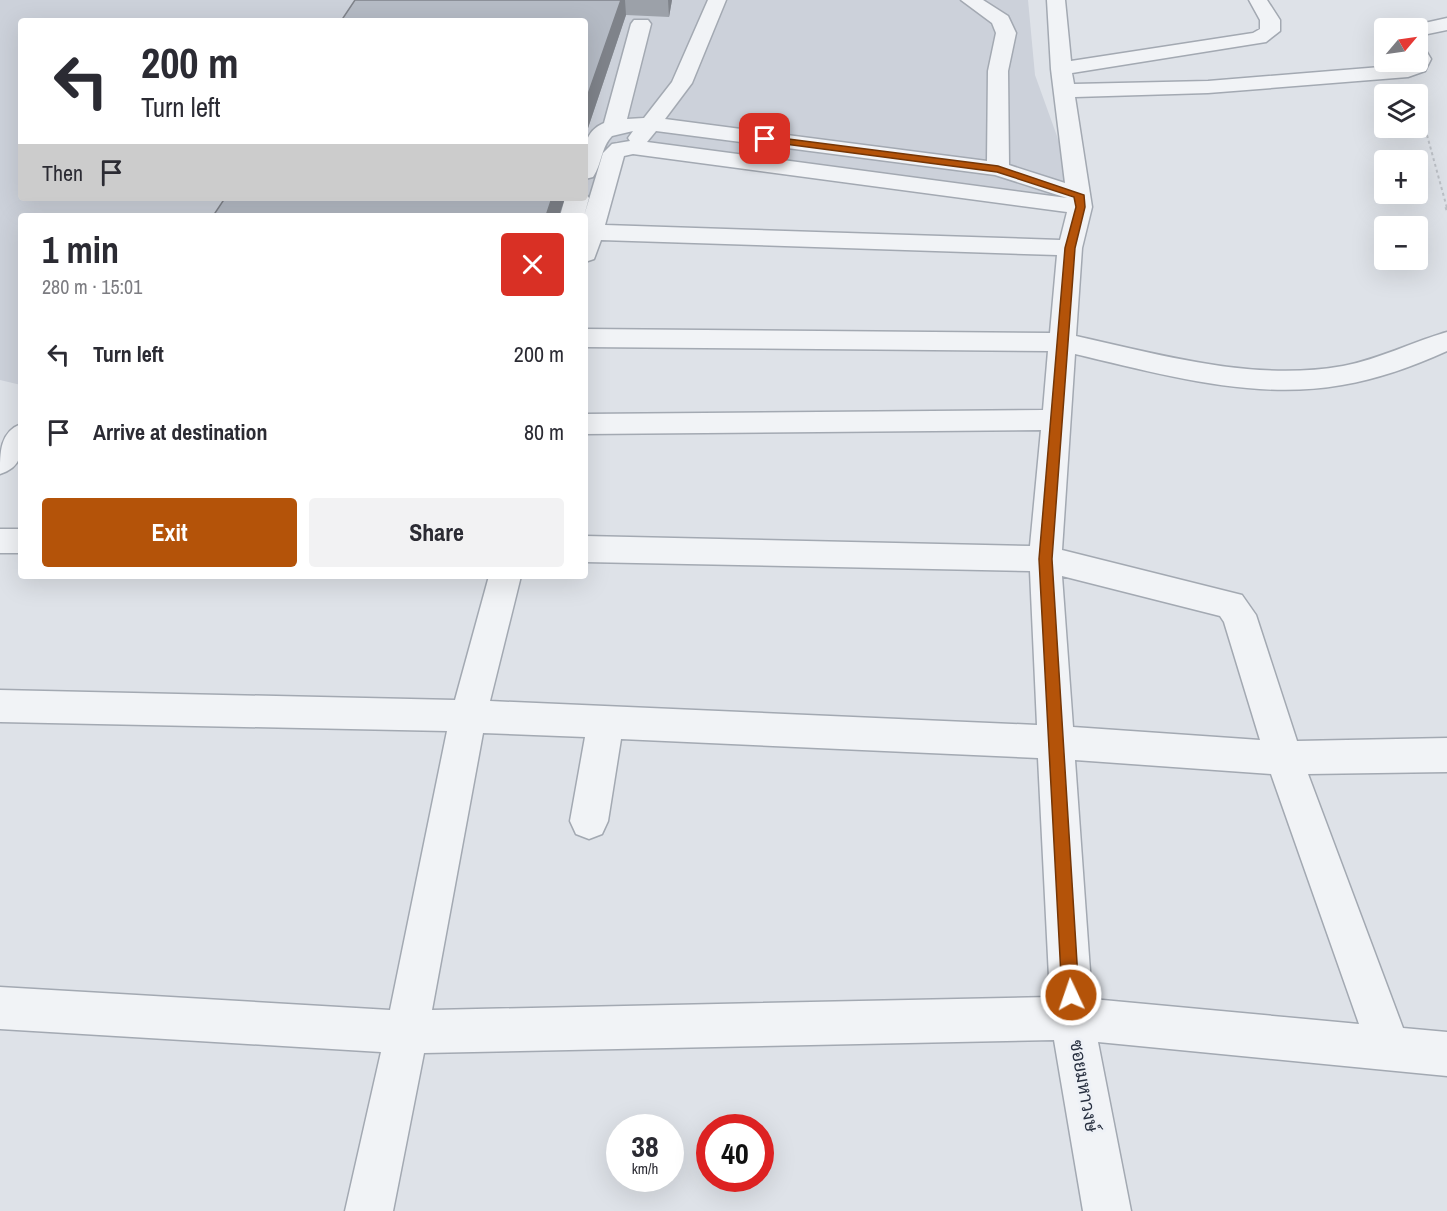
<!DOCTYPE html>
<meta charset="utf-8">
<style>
:root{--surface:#fff;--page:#f2f2f3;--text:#2b2b33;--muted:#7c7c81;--accent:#b45309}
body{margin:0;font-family:"Archivo Narrow",Sarabun,sans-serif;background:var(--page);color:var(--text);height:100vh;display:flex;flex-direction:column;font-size:22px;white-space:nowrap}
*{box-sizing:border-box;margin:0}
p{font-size:20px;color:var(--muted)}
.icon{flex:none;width:33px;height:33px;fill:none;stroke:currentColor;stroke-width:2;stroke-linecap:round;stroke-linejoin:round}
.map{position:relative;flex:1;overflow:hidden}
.side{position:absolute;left:18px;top:213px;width:570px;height:366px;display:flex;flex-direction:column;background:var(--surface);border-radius:6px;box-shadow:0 6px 24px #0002}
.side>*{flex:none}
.guide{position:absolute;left:18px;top:18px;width:570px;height:183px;border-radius:6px;box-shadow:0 6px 24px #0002;background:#fff;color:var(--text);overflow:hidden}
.needle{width:39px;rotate:61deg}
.buttons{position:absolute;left:1374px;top:18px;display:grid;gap:12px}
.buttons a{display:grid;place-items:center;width:54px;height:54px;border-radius:6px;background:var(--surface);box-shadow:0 6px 24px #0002;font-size:30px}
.speed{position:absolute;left:606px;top:1114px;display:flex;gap:12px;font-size:30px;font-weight:700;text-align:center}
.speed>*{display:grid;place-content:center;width:78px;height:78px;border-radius:50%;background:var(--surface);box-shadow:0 6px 24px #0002;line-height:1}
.speed small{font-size:15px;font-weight:400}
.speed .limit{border:9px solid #d22;background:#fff;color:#111}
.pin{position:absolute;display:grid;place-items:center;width:51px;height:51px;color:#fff;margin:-26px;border-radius:12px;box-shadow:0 3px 9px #0006}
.me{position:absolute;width:66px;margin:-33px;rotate:357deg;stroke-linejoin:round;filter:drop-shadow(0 0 4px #0008)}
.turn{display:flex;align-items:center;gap:21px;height:126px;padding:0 24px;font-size:27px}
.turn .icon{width:78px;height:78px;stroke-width:2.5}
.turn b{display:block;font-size:42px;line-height:51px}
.then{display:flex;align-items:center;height:57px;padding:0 24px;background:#0003;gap:12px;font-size:22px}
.round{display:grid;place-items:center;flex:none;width:63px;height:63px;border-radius:6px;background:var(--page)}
.overview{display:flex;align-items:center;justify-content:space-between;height:102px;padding:0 24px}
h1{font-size:36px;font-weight:700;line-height:45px}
.primary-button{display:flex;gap:12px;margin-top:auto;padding:12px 24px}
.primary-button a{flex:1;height:69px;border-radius:6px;background:var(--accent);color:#fff;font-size:24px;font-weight:700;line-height:69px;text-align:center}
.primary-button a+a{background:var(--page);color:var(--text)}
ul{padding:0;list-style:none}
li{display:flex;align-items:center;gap:18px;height:78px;padding:0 24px}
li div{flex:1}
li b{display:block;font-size:22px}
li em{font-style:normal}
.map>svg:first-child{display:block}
</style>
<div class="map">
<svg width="1447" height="1211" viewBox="0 0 1447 1211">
<rect width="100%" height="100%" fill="#dee2e8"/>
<path fill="#ccd1da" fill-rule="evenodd" d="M 0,0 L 1028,0 L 1035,75 L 1081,203 L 616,141 L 585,232 L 585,216 L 21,216 L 21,385 L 0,380 ZM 21,21 L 585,21 L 585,198 L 21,198 Z"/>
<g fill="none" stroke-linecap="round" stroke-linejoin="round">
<defs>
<path id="minor" d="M 708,0 L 726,0 L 692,83 L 665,119 L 987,161 L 988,71 L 996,33 L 992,23 L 961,0 L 983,0 L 1008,16 L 1016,33 L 1008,71 L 1009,165 L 1065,183 L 1051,69 L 1047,0 L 1065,0 L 1071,61 L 1253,33 L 1260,29 L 1260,20 L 1249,0 L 1267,0 L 1280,20 L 1280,31 L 1266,42 L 1072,73 L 1074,84 L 1208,81 L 1405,65 L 1410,62 L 1418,62 L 1418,47 L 1425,49 L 1431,59 L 1425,71 L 1408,77 L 1208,93 L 1075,97 L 1092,207 L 1082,248 L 1076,336 C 1162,355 1254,382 1343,366 C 1380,359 1412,342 1447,332 L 1447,351 C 1414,366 1378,379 1342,385 C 1253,401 1161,374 1075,354 L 1062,550 L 1242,595 L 1256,615 L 1297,741 L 1447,738 L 1447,772 L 1308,774 L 1403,1028 L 1447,1032 L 1447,1076 L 1098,1042 L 1131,1211 L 1083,1211 L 1054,1040 L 424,1053 L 393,1211 L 345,1211 L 381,1052 L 0,1029 L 0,987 L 390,1010 L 447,731 L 0,722 L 0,690 L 455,700 L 489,576 L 521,576 L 490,701 L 1037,725 L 1030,571 L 585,562 L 585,536 L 1030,546 L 1041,430 L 585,434 L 585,414 L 1043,410 L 1048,351 L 585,347 L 585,329 L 1050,333 L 1057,255 L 601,240 L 594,259 L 585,262 L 584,216 L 603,153 L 612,144 L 630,141 L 628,138 L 633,131 L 612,136 C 601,147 602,164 593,177 L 585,179 C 585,157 580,133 604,123 L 631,24 L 634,20 L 648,20 L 651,24 L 627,119 L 644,118 L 672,82 ZM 656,131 L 995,175 L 1067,198 L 647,142 ZM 633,154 L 1067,212 L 1060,240 L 605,225 L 624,156 ZM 1062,576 L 1220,616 L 1224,622 L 1260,740 L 1073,727 ZM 483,733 L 585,737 L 570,821 L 576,834 L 589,839 L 602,834 L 608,821 L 621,739 L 1038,758 L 1050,997 L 432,1010 ZM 1075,760 L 1271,774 L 1359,1024 L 1092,999 Z
M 1447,18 L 1447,30 L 1418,36 L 1418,28 L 1409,28 L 1411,26 Z
M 585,193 L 589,198 L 584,216 L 560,216 L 565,198 L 585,198 Z
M 21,424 C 21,447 26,466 0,474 C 0,452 0,432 21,424 Z
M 0,529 L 21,529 L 21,553 L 0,553 Z"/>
</defs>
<use href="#minor" stroke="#a3a9b2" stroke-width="3"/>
<path stroke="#bcc0c6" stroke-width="2" stroke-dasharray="3 3" stroke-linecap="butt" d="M 1427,135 L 1447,208"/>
<path stroke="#bcc0c6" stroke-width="3" stroke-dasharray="4 4" stroke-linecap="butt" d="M 1446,207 L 1447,210"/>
<use href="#minor" fill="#f1f3f6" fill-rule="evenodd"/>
</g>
<path fill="#9ca1a9" d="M 355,0 L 672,0 L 669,17 L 626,15 L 585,137 L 585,21 Z"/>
<path fill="#7f838a" d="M 621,0 L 625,0 L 626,15 L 585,137 L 585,103 Z
M 668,0 L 672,0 L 669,17 Z
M 552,198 L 565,198 L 559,216 L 546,216 Z"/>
<path fill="#b5bbc5" stroke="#7f838a" stroke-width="1.5" d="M 355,0 L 621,0 L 585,103 L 585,21 L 341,21 Z
M 225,198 L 552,198 L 546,216 L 213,216 Z"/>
<path fill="#b45309" stroke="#753606" stroke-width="1.5" d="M 765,136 L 998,166 L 1084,195 L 1085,207 L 1075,248 L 1052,559 L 1079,995 L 1077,1001 L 1071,1004 L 1064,1001 L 1062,995 L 1039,559 L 1065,248 L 1076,207 L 1074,197 L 997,172 L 762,141 L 761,139 Z"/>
<g text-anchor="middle" stroke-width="6" stroke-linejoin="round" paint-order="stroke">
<g font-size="18" fill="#272f3f" stroke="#eef1f6">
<text transform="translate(1084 1086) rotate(80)" y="6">ซอยมหาวงษ์</text>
</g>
</g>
</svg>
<div class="buttons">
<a><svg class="needle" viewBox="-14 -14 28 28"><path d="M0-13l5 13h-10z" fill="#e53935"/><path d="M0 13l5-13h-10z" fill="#7c7c81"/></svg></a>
<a><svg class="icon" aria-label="layers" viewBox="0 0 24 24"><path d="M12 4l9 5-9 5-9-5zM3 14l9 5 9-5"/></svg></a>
<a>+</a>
<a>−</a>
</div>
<div class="speed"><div>38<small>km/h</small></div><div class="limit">40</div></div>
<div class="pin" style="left:765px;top:139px;background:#d93025"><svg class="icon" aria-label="arrive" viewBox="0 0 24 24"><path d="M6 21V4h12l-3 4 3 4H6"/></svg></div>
<svg class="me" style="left:1071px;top:995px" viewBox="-20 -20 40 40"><circle r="17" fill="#b45309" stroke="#fff" stroke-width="3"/><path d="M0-11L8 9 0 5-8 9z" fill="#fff"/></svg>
<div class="guide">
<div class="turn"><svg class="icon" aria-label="left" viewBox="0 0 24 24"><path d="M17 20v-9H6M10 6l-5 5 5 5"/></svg><div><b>200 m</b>Turn left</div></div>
<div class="then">Then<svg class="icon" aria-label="arrive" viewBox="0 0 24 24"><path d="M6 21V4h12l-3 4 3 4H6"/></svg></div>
</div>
<section class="side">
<div class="overview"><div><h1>1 min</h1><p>280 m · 15:01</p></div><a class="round" style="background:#d93025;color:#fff"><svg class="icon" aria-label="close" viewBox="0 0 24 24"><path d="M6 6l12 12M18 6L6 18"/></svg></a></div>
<ul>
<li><svg class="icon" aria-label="left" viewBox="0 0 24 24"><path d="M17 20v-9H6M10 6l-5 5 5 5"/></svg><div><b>Turn left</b></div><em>200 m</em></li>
<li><svg class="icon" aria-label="arrive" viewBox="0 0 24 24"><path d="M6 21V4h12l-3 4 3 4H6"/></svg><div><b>Arrive at destination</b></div><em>80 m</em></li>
</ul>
<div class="primary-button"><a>Exit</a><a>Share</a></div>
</section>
</div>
